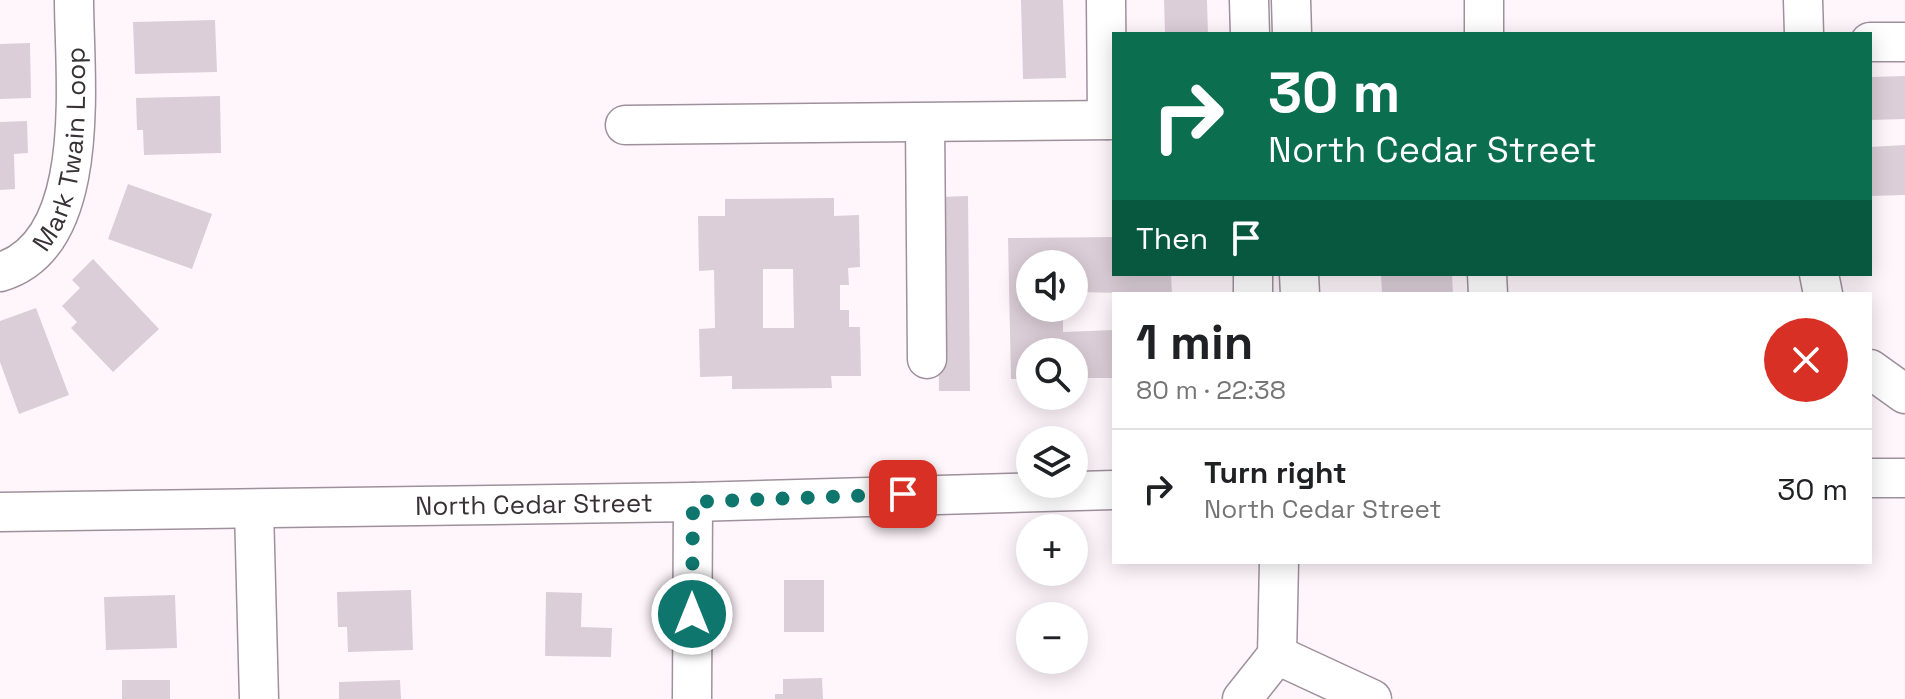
<!DOCTYPE html>
<meta charset="utf-8">
<style>
:root{--surface:#fff;--page:#f2f2f2;--text:#202124;--muted:#757577;--line:#e0e0e0}
body{margin:0;font-family:"Space Grotesk",sans-serif;background:var(--page);color:var(--text);height:100vh;display:flex;flex-direction:column;font-size:30px;white-space:nowrap}
*{box-sizing:border-box;margin:0}
p{font-size:26px;color:var(--muted)}
.icon{flex:none;width:44px;height:44px;fill:none;stroke:currentColor;stroke-width:2;stroke-linecap:round;stroke-linejoin:round}
.map{position:relative;flex:1;overflow:hidden}
.panel{position:absolute;left:1112px;top:292px;width:760px;height:272px;display:flex;flex-direction:column;background:var(--surface);border-radius:0px;box-shadow:0 4px 20px #0003}
.panel>*{flex:none}
.guide{position:absolute;left:1112px;top:32px;width:760px;height:244px;border-radius:0px;box-shadow:0 4px 20px #0003;background:#0b6e4f;color:#fff;overflow:hidden}
.buttons{position:absolute;left:1016px;top:250px;display:grid;gap:16px}
.buttons a{display:grid;place-items:center;width:72px;height:72px;border-radius:50%;background:var(--surface);box-shadow:0 4px 20px #0003;font-size:40px}
.pin{position:absolute;display:grid;place-items:center;width:68px;height:68px;color:#fff;margin:-34px;border-radius:16px;box-shadow:0 4px 12px #0006}
.me{position:absolute;width:88px;margin:-44px;rotate:0deg;stroke-linejoin:round;filter:drop-shadow(0 0 6px #0008)}
.turn{display:flex;align-items:center;gap:28px;height:168px;padding:0 24px;font-size:36px}
.turn .icon{width:104px;height:104px;stroke-width:2.5}
.turn b{display:block;font-size:56px;line-height:68px}
.then{display:flex;align-items:center;height:76px;padding:0 24px;background:#0003;gap:16px;font-size:30px}
.round{display:grid;place-items:center;flex:none;width:84px;height:84px;border-radius:42px;background:var(--page)}
.overview{display:flex;align-items:center;justify-content:space-between;height:136px;padding:0 24px}
h1{font-size:48px;font-weight:600;line-height:60px}
ul{padding:0;list-style:none}
li{display:flex;align-items:center;gap:24px;height:120px;padding:0 24px;border-top:2px solid var(--line)}
li div{flex:1}
li b{display:block;font-size:30px}
li em{font-style:normal}
.map>svg:first-child{display:block}
</style>
<div class="map">
<svg width="1905" height="699" viewBox="0 0 1905 699">
<rect width="100%" height="100%" fill="#fff6fc"/>
<path fill="#dcced8" fill-rule="evenodd" d="M 1021,0 L 1063,0 L 1066,78 L 1023,79 Z
M 1164,0 L 1207,0 L 1208,34 L 1165,34 Z
M 215,20 L 217,72 L 135,74 L 133,22 Z
M 30,43 L 31,98 L 0,99 L 0,44 Z
M 1905,76 L 1905,119 L 1870,120 L 1870,77 Z
M 220,96 L 221,153 L 144,155 L 143,130 L 137,130 L 136,98 Z
M 27,121 L 28,153 L 14,154 L 15,189 L 0,190 L 0,122 Z
M 1905,145 L 1905,195 L 1870,196 L 1870,147 Z
M 128,184 L 212,214 L 192,269 L 108,239 Z
M 968,196 L 970,391 L 939,391 L 937,197 Z
M 834,198 L 834,216 L 859,215 L 860,267 L 848,268 L 849,285 L 840,285 L 840,310 L 849,310 L 849,327 L 860,327 L 861,376 L 831,376 L 832,388 L 732,389 L 732,376 L 700,377 L 699,329 L 715,328 L 714,270 L 699,271 L 698,216 L 725,216 L 725,199 ZM 763,269 L 793,269 L 794,328 L 763,328 Z
M 1114,237 L 1114,274 L 1171,274 L 1172,294 L 1074,292 L 1074,264 L 1030,264 L 1030,308 L 1063,308 L 1063,332 L 1114,330 L 1114,378 L 1074,378 L 1074,352 L 1030,352 L 1030,379 L 1011,379 L 1008,238 Z
M 93,259 L 159,329 L 113,372 L 71,328 L 77,322 L 62,306 L 80,288 L 72,280 Z
M 1381,274 L 1452,274 L 1453,294 L 1382,294 Z
M 36,308 L 69,395 L 19,414 L 0,362 L 0,321 Z
M 784,580 L 824,580 L 824,632 L 784,632 Z
M 411,590 L 413,650 L 348,652 L 347,627 L 338,627 L 337,592 Z
M 546,592 L 582,593 L 581,627 L 612,628 L 611,657 L 545,656 Z
M 175,595 L 177,648 L 106,650 L 104,597 Z
M 822,678 L 823,699 L 775,699 L 775,694 L 783,694 L 783,679 Z
M 122,680 L 170,680 L 170,699 L 122,699 Z
M 400,680 L 401,699 L 339,699 L 339,682 Z"/>
<g fill="none" stroke-linecap="round" stroke-linejoin="round">
<defs>
<g id="minor">
<path d="M 1106,0 L 1107,120"/>
<path d="M 1249,0 L 1250,34"/>
<path d="M 1291,0 L 1292,34"/>
<path d="M 1484,0 L 1484,34"/>
<path d="M 1803,0 L 1804,34"/>
<path d="M 1870,42 L 1905,42"/>
<path d="M 925,123 L 927,359"/>
<path d="M 625,125 L 1114,120"/>
<path id="s1" d="M 0,272 C 95,244 74,76 74,0"/>
<path d="M 1253,274 L 1253,294"/>
<path d="M 1299,274 L 1300,294"/>
<path d="M 1487,274 L 1488,294"/>
<path d="M 1819,274 L 1823,294"/>
<path d="M 1870,369 L 1905,394"/>
<path d="M 1870,478 L 1905,478"/>
<path d="M 254,509 L 259,699"/>
<path id="s2" d="M 0,512 L 693,502 L 1114,490"/>
<path d="M 1279,562 L 1277,655 L 1372,699"/>
<path d="M 692,699 L 693,502"/>
<path d="M 1242,699 L 1277,655"/>
</g>
</defs>
<use href="#minor" stroke="#9f919b" stroke-width="41"/>
<use href="#minor" stroke="#fff" stroke-width="38"/>
</g>
<g fill="none" stroke-linecap="round" stroke-linejoin="round">
<path stroke="#0f766e" stroke-width="14" stroke-dasharray="0 25.2" d="M 692,614 L 693,502 L 903,494"/>
</g>
<g text-anchor="middle" stroke-width="8" stroke-linejoin="round" paint-order="stroke">
<g font-size="26" fill="#383236" stroke="#fff">
<text dy="9" stroke="none"><textPath href="#s1" startOffset="150">Mark Twain Loop</textPath></text>
<text dy="9" stroke="none"><textPath href="#s2" startOffset="534">North Cedar Street</textPath></text>
</g>
</g>
</svg>
<div class="buttons">
<a><svg class="icon" aria-label="sound" viewBox="0 0 24 24"><path d="M4 9h4l5-4v14l-5-4H4zM17 9q2 3 0 6"/></svg></a>
<a><svg class="icon" aria-label="search" viewBox="0 0 24 24"><circle cx="10" cy="10" r="6"/><path d="M15 15l6 6"/></svg></a>
<a><svg class="icon" aria-label="layers" viewBox="0 0 24 24"><path d="M12 4l9 5-9 5-9-5zM3 14l9 5 9-5"/></svg></a>
<a>+</a>
<a>−</a>
</div>
<div class="pin" style="left:903px;top:494px;background:#d93025"><svg class="icon" aria-label="arrive" viewBox="0 0 24 24"><path d="M6 21V4h12l-3 4 3 4H6"/></svg></div>
<svg class="me" style="left:692px;top:614px" viewBox="-20 -20 40 40"><circle r="17" fill="#0f766e" stroke="#fff" stroke-width="3"/><path d="M0-11L8 9 0 5-8 9z" fill="#fff"/></svg>
<div class="guide">
<div class="turn"><svg class="icon" aria-label="right" viewBox="0 0 24 24"><path d="M7 20v-9h11M14 6l5 5-5 5"/></svg><div><b>30 m</b>North Cedar Street</div></div>
<div class="then">Then<svg class="icon" aria-label="arrive" viewBox="0 0 24 24"><path d="M6 21V4h12l-3 4 3 4H6"/></svg></div>
</div>
<section class="panel">
<div class="overview"><div><h1>1 min</h1><p>80 m · 22:38</p></div><a class="round" style="background:#d93025;color:#fff"><svg class="icon" aria-label="close" viewBox="0 0 24 24"><path d="M6 6l12 12M18 6L6 18"/></svg></a></div>
<ul>
<li><svg class="icon" aria-label="right" viewBox="0 0 24 24"><path d="M7 20v-9h11M14 6l5 5-5 5"/></svg><div><b>Turn right</b><p>North Cedar Street</p></div><em>30 m</em></li>
</ul>
</section>
</div>
